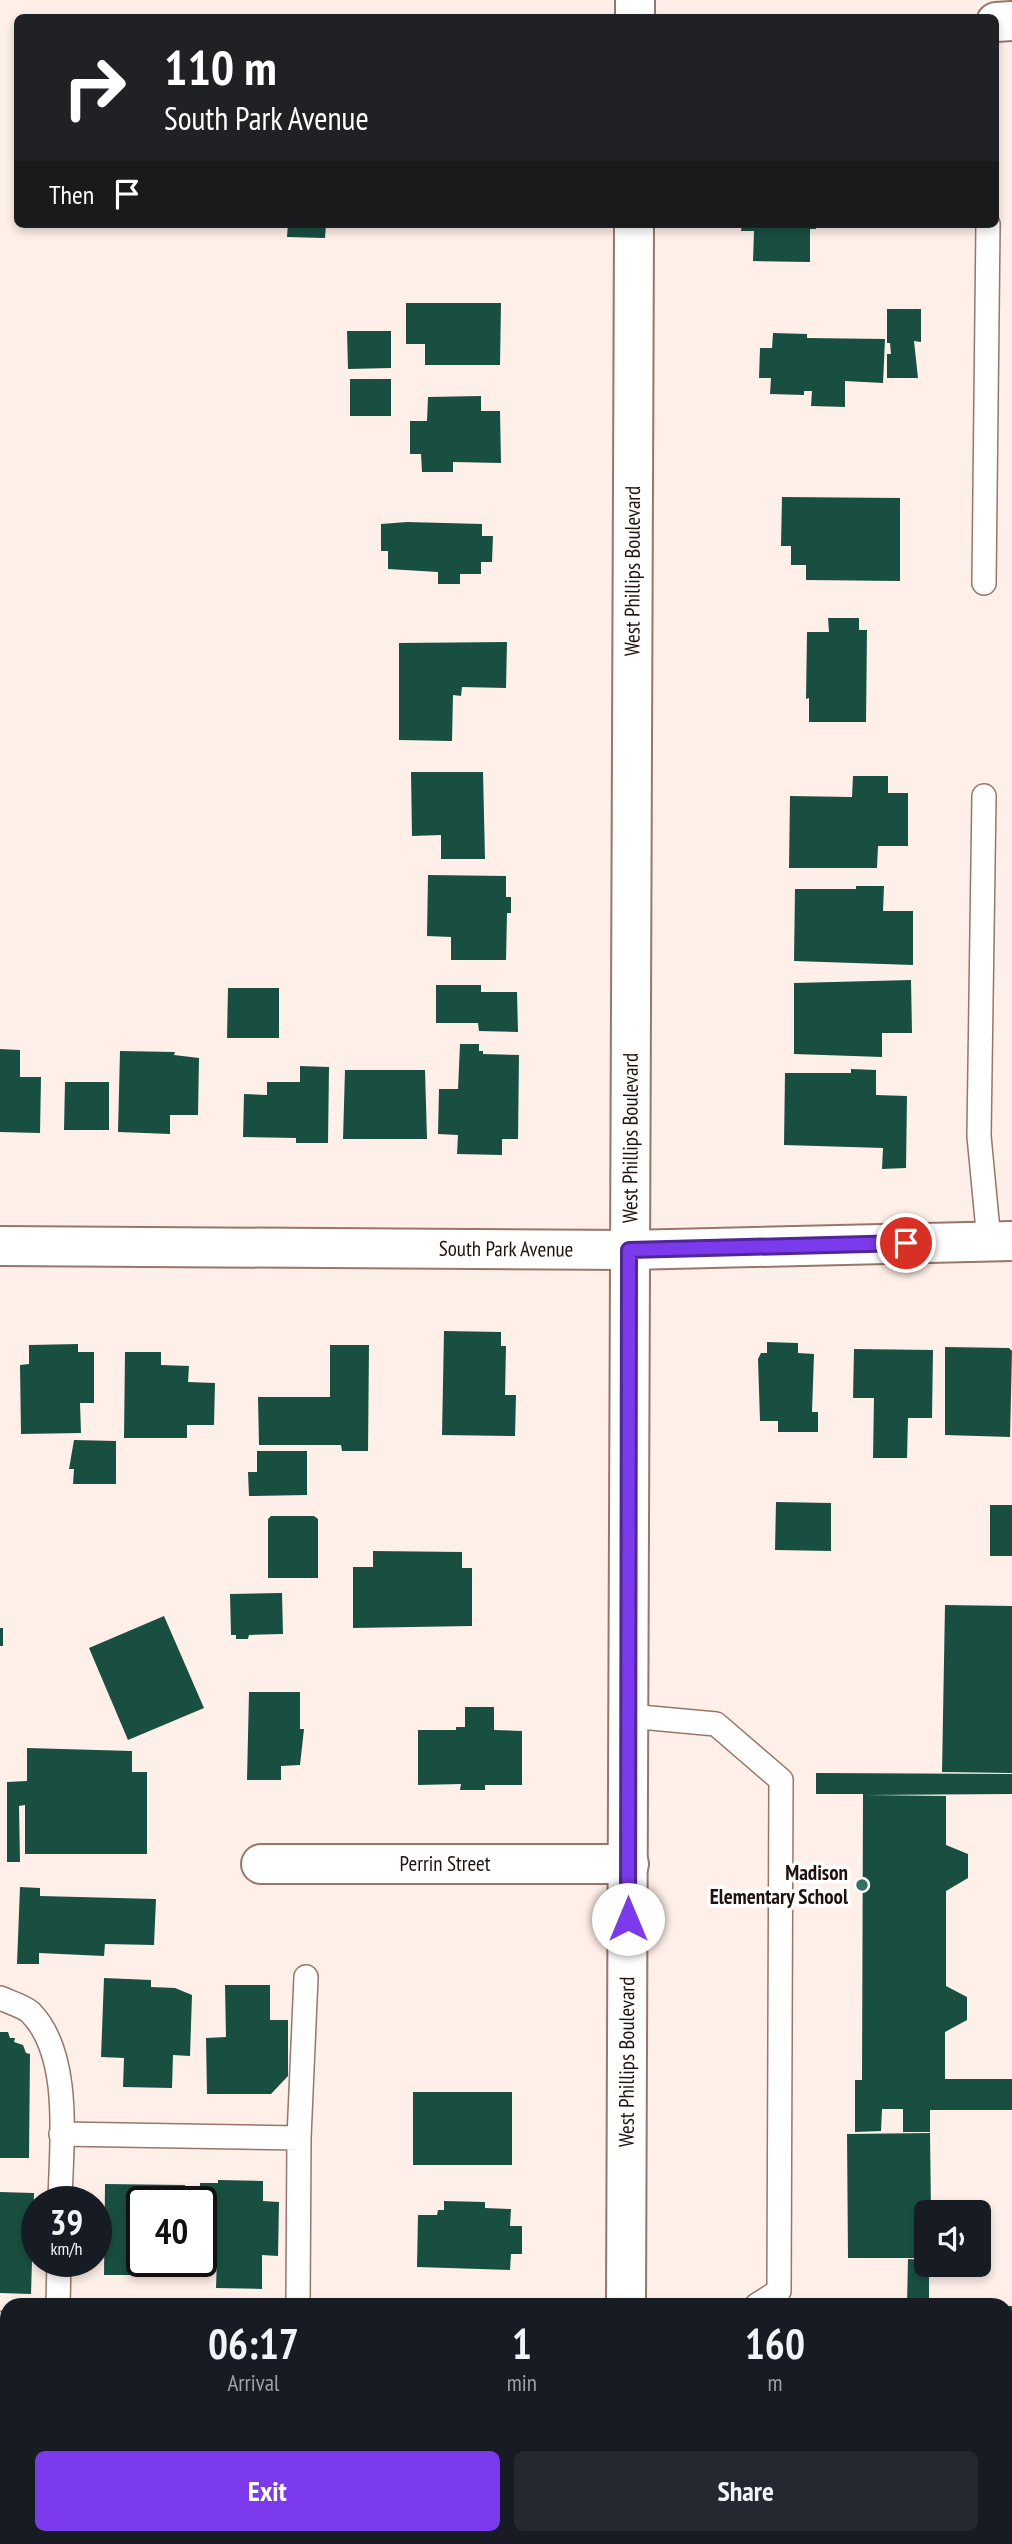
<!DOCTYPE html>
<style>
:root{--surface:#171b24;--page:#242831;--text:#f1f3f6;--muted:#9ea1a6;--accent:#7c3aed}
body{margin:0;font-family:"PT Sans Narrow",sans-serif;background:var(--page);color:var(--text);height:100vh;display:flex;flex-direction:column;font-size:26px;white-space:nowrap}
*{box-sizing:border-box;margin:0}
p{font-size:23px;color:var(--muted)}
.icon{flex:none;width:38px;height:38px;fill:none;stroke:currentColor;stroke-width:2;stroke-linecap:round;stroke-linejoin:round}
.map{position:relative;flex:1;overflow:hidden}
.panel{position:absolute;left:0px;top:2298px;width:1013px;height:247px;display:flex;flex-direction:column;background:var(--surface);border-radius:21px 21px 0 0;box-shadow:0 4px 10px #0003}
.panel>*{flex:none}
.hud{position:absolute;left:14px;top:14px;width:985px;height:214px;border-radius:10px;box-shadow:0 4px 10px #0003;background:#202124;color:#fff;overflow:hidden}
.tools{position:absolute;left:914px;top:2200px;display:grid;gap:14px}
.tools a{display:grid;place-items:center;width:77px;height:77px;border-radius:10px;background:var(--surface);box-shadow:0 4px 10px #0003;font-size:35px}
.speed{position:absolute;left:21px;top:2186px;display:flex;gap:14px;font-size:35px;font-weight:700;text-align:center}
.speed>*{display:grid;place-content:center;width:91px;height:91px;border-radius:50%;background:var(--surface);box-shadow:0 4px 10px #0003;line-height:1}
.speed small{font-size:18px;font-weight:400}
.speed .limit{border:4px solid #111;border-radius:10px;background:#fff;color:#111}
.pin{position:absolute;display:grid;place-items:center;width:60px;height:60px;color:#fff;margin:-30px;border:4px solid #fff;border-radius:50%;box-shadow:0 2px 7px #0007}
.me{position:absolute;width:77px;margin:-38px;rotate:0deg;stroke-linejoin:round;filter:drop-shadow(0 0 5px #0008)}
.turn{display:flex;align-items:center;gap:24px;height:147px;padding:0 35px;font-size:32px}
.turn .icon{width:91px;height:91px;stroke-width:2.5}
.turn b{display:block;font-size:49px;line-height:60px}
.then{display:flex;align-items:center;height:66px;padding:0 35px;background:#0003;gap:14px;font-size:26px}
.eta{display:flex;justify-content:space-evenly;align-items:center;height:119px;text-align:center}
.eta b{font-size:42px;font-weight:800;line-height:49px}
.cta{display:flex;gap:14px;margin-top:auto;padding:14px 35px}
.cta a{flex:1;height:80px;border-radius:10px;background:var(--accent);color:#fff;font-size:28px;font-weight:800;line-height:80px;text-align:center}
.cta a+a{background:var(--page);color:var(--text)}
.map>svg:first-child{display:block}
</style>
<div class="map">
<svg width="1012" height="2544" viewBox="0 0 1012 2544">
<rect width="100%" height="100%" fill="#feefe8"/>
<path fill="#194f41" d="M 288,224 L 326,224 L 325,238 L 287,237 Z
M 742,224 L 816,224 L 816,229 L 810,229 L 810,262 L 753,261 L 754,231 L 741,231 Z
M 406,303 L 501,303 L 500,365 L 425,365 L 425,344 L 406,344 Z
M 887,309 L 921,309 L 921,342 L 914,341 L 918,378 L 887,378 L 887,354 L 891,354 L 890,343 L 887,343 Z
M 347,331 L 391,331 L 391,368 L 348,369 Z
M 773,333 L 807,334 L 807,338 L 885,339 L 883,383 L 845,381 L 845,407 L 811,406 L 812,391 L 804,391 L 804,395 L 770,394 L 771,378 L 759,378 L 760,348 L 772,348 Z
M 350,379 L 391,379 L 391,416 L 350,416 Z
M 481,396 L 481,411 L 500,411 L 501,463 L 453,462 L 453,472 L 422,472 L 421,454 L 410,454 L 410,421 L 427,421 L 428,397 Z
M 782,497 L 900,498 L 900,581 L 806,580 L 806,565 L 791,565 L 791,546 L 781,546 Z
M 407,522 L 482,524 L 482,536 L 493,536 L 492,562 L 481,562 L 481,574 L 460,574 L 460,584 L 438,584 L 438,572 L 388,569 L 388,551 L 381,551 L 381,524 Z
M 828,618 L 859,618 L 859,630 L 867,630 L 866,722 L 809,722 L 809,698 L 806,699 L 807,632 L 829,632 Z
M 507,642 L 506,688 L 462,687 L 461,696 L 453,695 L 452,741 L 399,740 L 399,643 Z
M 411,772 L 483,772 L 485,859 L 441,859 L 441,835 L 412,836 Z
M 853,776 L 888,776 L 888,793 L 908,793 L 908,846 L 878,846 L 877,868 L 789,868 L 790,796 L 852,797 Z
M 428,875 L 506,876 L 506,897 L 511,897 L 511,913 L 507,913 L 506,960 L 451,960 L 451,937 L 427,936 Z
M 856,886 L 884,886 L 883,911 L 913,911 L 913,965 L 794,961 L 795,889 L 856,889 Z
M 911,980 L 912,1033 L 882,1033 L 882,1057 L 794,1054 L 794,983 Z
M 436,985 L 481,985 L 481,992 L 517,992 L 518,1032 L 479,1031 L 478,1023 L 436,1023 Z
M 228,988 L 279,988 L 279,1038 L 227,1038 Z
M 460,1044 L 479,1044 L 479,1051 L 483,1051 L 483,1054 L 519,1055 L 518,1139 L 502,1139 L 502,1155 L 457,1154 L 458,1135 L 438,1134 L 439,1089 L 458,1089 Z
M 0,1049 L 20,1050 L 20,1077 L 41,1077 L 40,1133 L 0,1132 Z
M 120,1051 L 175,1052 L 174,1055 L 199,1058 L 198,1115 L 170,1115 L 170,1134 L 118,1132 Z
M 300,1066 L 329,1067 L 328,1143 L 296,1143 L 296,1138 L 243,1137 L 244,1094 L 267,1095 L 267,1082 L 300,1082 Z
M 851,1069 L 876,1070 L 876,1095 L 907,1096 L 906,1168 L 882,1169 L 883,1148 L 784,1145 L 785,1073 L 851,1073 Z
M 345,1070 L 425,1070 L 427,1139 L 343,1139 Z
M 65,1082 L 109,1082 L 109,1130 L 64,1130 Z
M 444,1331 L 501,1332 L 501,1346 L 506,1346 L 505,1395 L 516,1395 L 515,1436 L 442,1435 Z
M 767,1342 L 798,1343 L 798,1353 L 814,1354 L 812,1412 L 818,1412 L 818,1432 L 778,1432 L 778,1421 L 760,1421 L 758,1359 L 761,1353 L 767,1353 Z
M 78,1344 L 78,1352 L 94,1352 L 94,1403 L 80,1403 L 81,1433 L 21,1434 L 20,1365 L 29,1364 L 29,1345 Z
M 330,1345 L 369,1345 L 368,1451 L 342,1451 L 341,1445 L 259,1445 L 258,1397 L 330,1397 Z
M 945,1347 L 1009,1348 L 1012,1351 L 1010,1437 L 945,1435 Z
M 854,1349 L 933,1350 L 932,1418 L 908,1418 L 907,1458 L 873,1458 L 874,1398 L 853,1398 Z
M 125,1352 L 161,1352 L 161,1365 L 189,1366 L 188,1382 L 215,1383 L 214,1425 L 187,1425 L 187,1438 L 124,1438 Z
M 74,1440 L 116,1441 L 116,1484 L 73,1484 L 74,1469 L 69,1469 Z
M 257,1451 L 307,1451 L 307,1495 L 249,1496 L 248,1472 L 257,1472 Z
M 776,1502 L 831,1503 L 831,1551 L 775,1550 Z
M 990,1505 L 1012,1505 L 1012,1556 L 990,1556 Z
M 271,1516 L 314,1516 L 318,1519 L 318,1578 L 268,1578 L 268,1519 Z
M 373,1551 L 462,1552 L 462,1568 L 472,1568 L 472,1626 L 353,1628 L 353,1567 L 373,1567 Z
M 282,1593 L 283,1634 L 249,1635 L 248,1639 L 236,1639 L 236,1635 L 231,1635 L 230,1594 Z
M 945,1605 L 1012,1606 L 1012,1773 L 942,1772 Z
M 164,1616 L 204,1708 L 128,1740 L 89,1648 Z
M 0,1628 L 3,1628 L 3,1646 L 0,1646 Z
M 249,1692 L 300,1692 L 300,1729 L 304,1729 L 300,1765 L 281,1766 L 281,1780 L 247,1780 Z
M 465,1707 L 494,1707 L 494,1730 L 522,1731 L 522,1785 L 485,1785 L 485,1790 L 460,1790 L 461,1784 L 418,1785 L 418,1730 L 456,1730 L 456,1727 L 465,1727 Z
M 27,1748 L 132,1751 L 132,1772 L 147,1772 L 147,1854 L 25,1854 L 25,1805 L 19,1806 L 20,1862 L 7,1862 L 7,1782 L 27,1781 Z
M 816,1773 L 1012,1774 L 1012,1794 L 866,1795 L 946,1796 L 946,1845 L 968,1854 L 968,1878 L 946,1891 L 946,1986 L 967,1997 L 967,2020 L 945,2032 L 945,2079 L 1012,2079 L 1012,2110 L 930,2110 L 930,2132 L 903,2132 L 903,2109 L 882,2109 L 881,2131 L 855,2132 L 855,2080 L 862,2080 L 863,1794 L 816,1794 Z
M 20,1887 L 40,1888 L 40,1896 L 156,1899 L 154,1945 L 105,1944 L 104,1956 L 39,1953 L 39,1964 L 17,1964 Z
M 104,1978 L 151,1980 L 151,1987 L 175,1988 L 192,1995 L 190,2056 L 173,2055 L 172,2088 L 123,2087 L 124,2058 L 101,2057 Z
M 225,1985 L 270,1985 L 270,2020 L 288,2020 L 288,2076 L 271,2094 L 207,2094 L 206,2038 L 226,2037 Z
M 0,2032 L 8,2032 L 10,2038 L 15,2038 L 14,2042 L 23,2045 L 26,2053 L 30,2054 L 29,2158 L 0,2158 Z
M 413,2092 L 512,2092 L 512,2165 L 413,2165 Z
M 930,2133 L 931,2212 L 926,2212 L 926,2258 L 848,2258 L 847,2134 Z
M 218,2180 L 263,2181 L 263,2201 L 279,2202 L 278,2256 L 262,2255 L 262,2289 L 216,2288 L 217,2258 L 211,2258 L 210,2267 L 198,2266 L 198,2261 L 201,2261 L 200,2183 L 218,2183 Z
M 105,2184 L 185,2185 L 185,2202 L 142,2202 L 142,2261 L 184,2261 L 184,2275 L 104,2275 Z
M 0,2192 L 34,2193 L 31,2294 L 0,2293 Z
M 444,2201 L 485,2202 L 485,2208 L 511,2209 L 510,2226 L 522,2226 L 522,2254 L 511,2254 L 510,2270 L 417,2267 L 418,2215 L 437,2215 L 438,2210 L 444,2210 Z
M 908,2259 L 926,2260 L 926,2264 L 929,2264 L 929,2304 L 907,2305 Z
M 394,2299 L 510,2299 L 510,2305 L 394,2305 Z
M 1006,2306 L 1012,2306 L 1012,2374 L 1006,2374 Z
M 0,2366 L 7,2366 L 7,2485 L 0,2485 Z
M 101,2538 L 218,2538 L 218,2544 L 101,2544 Z
M 463,2538 L 527,2538 L 527,2544 L 463,2544 Z"/>
<g fill="none" stroke-linecap="round" stroke-linejoin="round">
<defs>
<path id="service" d="M 984,583 L 988,224
M 984,796 L 979,1136 L 989,1241
M 629,1716 L 716,1724 L 781,1780 L 779,2291 L 757,2305
M 0,1998 C 9,2002 23,2006 30,2012 C 73,2055 61,2146 60,2202
M 61,2134 L 299,2138
M 58,2305 L 59,2261
M 298,2305 L 299,2138 L 306,1977
M 0,2324 L 7,2323
M 53,2544 L 53,2538"/>
<g id="minor">
<path d="M 996,22 L 1012,21"/>
<path id="s1" d="M 261,1864 L 629,1864"/>
<path d="M 1006,2482 L 1012,2482"/>
</g>
<g id="tertiary">
<path d="M 635,18 L 635,0"/>
<path id="s2" d="M 0,1246 L 629,1250 L 1012,1241"/>
<path id="s3" d="M 626,2305 L 634,224"/>
<path d="M 625,2538 L 625,2544"/>
</g>
</defs>
<use href="#service" stroke="#987668" stroke-width="26"/>
<use href="#minor" stroke="#987668" stroke-width="42"/>
<use href="#tertiary" stroke="#987668" stroke-width="42"/>
<use href="#service" stroke="#fff" stroke-width="23"/>
<use href="#minor" stroke="#fff" stroke-width="38"/>
<use href="#tertiary" stroke="#fff" stroke-width="38"/>
</g>
<g fill="none" stroke-linecap="round" stroke-linejoin="round">
<defs>
<path id="route" d="M 628,1919 L 629,1250 L 906,1243"/>
</defs>
<use href="#route" stroke="#51269a" stroke-width="18"/>
<use href="#route" stroke="#7c3aed" stroke-width="12"/>
</g>
<circle fill="#31715f" stroke="#fff" stroke-width="2.5" cx="862" cy="1885" r="7"/>
<g text-anchor="middle" stroke-width="7" stroke-linejoin="round" paint-order="stroke">
<g font-size="21" fill="#20130d" stroke="#fff">
<text dy="7" stroke="none"><textPath href="#s3" startOffset="1734">West Phillips Boulevard</textPath></text>
<text dy="7" stroke="none"><textPath href="#s3" startOffset="1167">West Phillips Boulevard</textPath></text>
<text dy="7" stroke="none"><textPath href="#s2" startOffset="506">South Park Avenue</textPath></text>
<text dy="7" stroke="none"><textPath href="#s1" startOffset="184">Perrin Street</textPath></text>
<text dy="7" stroke="none"><textPath href="#s3" startOffset="243">West Phillips Boulevard</textPath></text>
</g>
<g font-size="21" font-weight="bold" fill="#20130d" stroke="#fff" text-anchor="end">
<text x="848" y="1880">Madison<tspan x="848" dy="24">Elementary School</tspan></text>
</g>
</g>
</svg>
<div class="tools">
<a><svg class="icon" aria-label="sound" viewBox="0 0 24 24"><path d="M4 9h4l5-4v14l-5-4H4zM17 9q2 3 0 6"/></svg></a>
</div>
<div class="speed"><div>39<small>km/h</small></div><div class="limit">40</div></div>
<div class="pin" style="left:906px;top:1243px;background:#d93025"><svg class="icon" aria-label="arrive" viewBox="0 0 24 24"><path d="M6 21V4h12l-3 4 3 4H6"/></svg></div>
<svg class="me" style="left:628px;top:1919px" viewBox="-20 -20 40 40"><circle r="19" fill="#fff"/><path d="M0-13L10 11 0 6-10 11z" fill="#7c3aed"/></svg>
<div class="hud">
<div class="turn"><svg class="icon" aria-label="right" viewBox="0 0 24 24"><path d="M7 20v-9h11M14 6l5 5-5 5"/></svg><div><b>110 m</b>South Park Avenue</div></div>
<div class="then">Then<svg class="icon" aria-label="arrive" viewBox="0 0 24 24"><path d="M6 21V4h12l-3 4 3 4H6"/></svg></div>
</div>
<section class="panel">
<div class="eta">
<div><b>06:17</b><p>Arrival</p></div>
<div><b>1</b><p>min</p></div>
<div><b>160</b><p>m</p></div>
</div>
<div class="cta"><a>Exit</a><a>Share</a></div>
</section>
</div>
